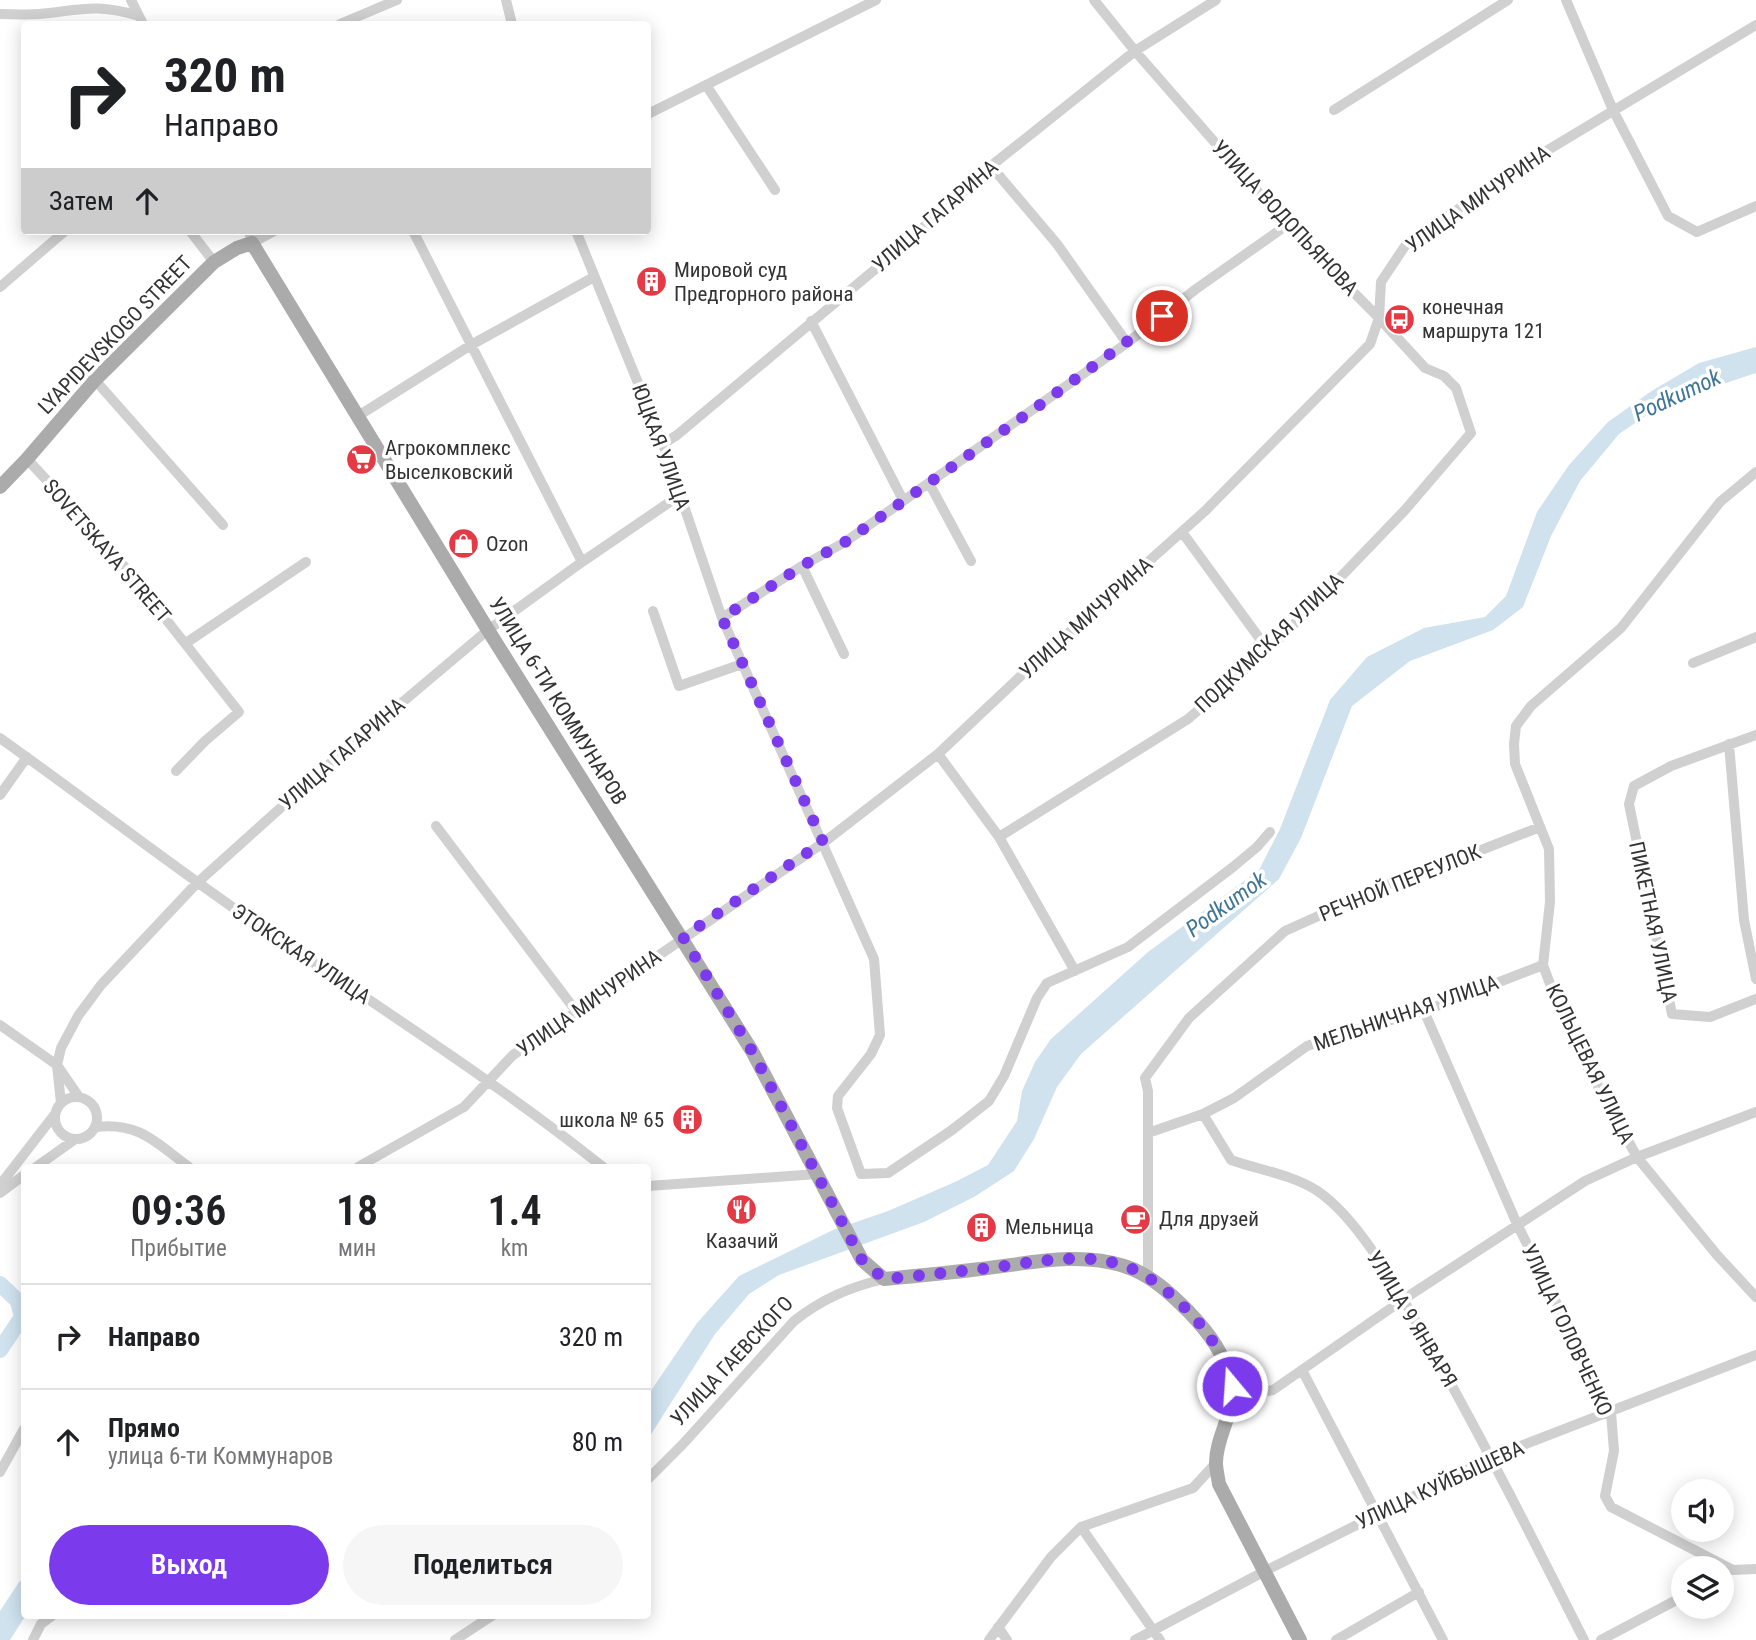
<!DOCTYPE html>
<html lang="ru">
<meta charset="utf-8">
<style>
:root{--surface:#fff;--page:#f6f6f6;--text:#202124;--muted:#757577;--line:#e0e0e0;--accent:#7c3aed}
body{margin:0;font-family:"Roboto Condensed",sans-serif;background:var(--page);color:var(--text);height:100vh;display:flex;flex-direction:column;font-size:26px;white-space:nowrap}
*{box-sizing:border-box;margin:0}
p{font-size:23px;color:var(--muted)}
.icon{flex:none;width:38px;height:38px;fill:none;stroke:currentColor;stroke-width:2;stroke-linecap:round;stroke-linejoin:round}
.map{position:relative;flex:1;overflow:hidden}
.sheet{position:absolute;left:21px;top:1164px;width:630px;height:455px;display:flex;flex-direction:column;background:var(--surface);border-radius:7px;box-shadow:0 4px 18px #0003}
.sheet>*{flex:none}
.guide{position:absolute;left:21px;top:21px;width:630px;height:214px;border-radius:7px;box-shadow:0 4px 18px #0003;background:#fff;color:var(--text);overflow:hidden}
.tools{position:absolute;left:1671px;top:1479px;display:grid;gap:14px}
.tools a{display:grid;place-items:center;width:63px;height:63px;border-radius:50%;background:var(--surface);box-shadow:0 4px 18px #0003;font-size:35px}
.pin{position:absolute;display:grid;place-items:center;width:60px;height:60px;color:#fff;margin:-30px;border:4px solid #fff;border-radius:50%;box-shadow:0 2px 7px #0007}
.me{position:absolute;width:77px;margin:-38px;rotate:342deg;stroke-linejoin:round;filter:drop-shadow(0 0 5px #0008)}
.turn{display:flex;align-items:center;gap:24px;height:147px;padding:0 28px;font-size:32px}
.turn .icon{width:91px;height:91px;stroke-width:2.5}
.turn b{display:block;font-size:49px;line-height:60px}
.then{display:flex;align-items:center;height:66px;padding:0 28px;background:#0003;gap:14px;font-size:26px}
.eta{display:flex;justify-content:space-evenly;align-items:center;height:119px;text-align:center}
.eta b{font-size:42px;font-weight:600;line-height:49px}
.cta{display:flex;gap:14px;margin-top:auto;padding:14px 28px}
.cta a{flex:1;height:80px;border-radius:42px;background:var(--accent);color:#fff;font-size:28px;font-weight:600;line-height:80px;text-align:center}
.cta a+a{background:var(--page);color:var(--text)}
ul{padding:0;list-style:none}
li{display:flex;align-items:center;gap:21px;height:105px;padding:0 28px;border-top:2px solid var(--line)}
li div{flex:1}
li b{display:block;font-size:26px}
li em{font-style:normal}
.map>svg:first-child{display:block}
</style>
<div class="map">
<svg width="1756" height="1640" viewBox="0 0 1756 1640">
<rect width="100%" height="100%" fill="#fff"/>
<path fill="#cfe2ee" d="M 1756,347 L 1756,373 L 1663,404 L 1619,434 L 1580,481 L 1551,536 L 1523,607 L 1493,630 L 1410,661 L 1352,706 L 1301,838 L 1279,879 L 1081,1054 L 1057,1087 L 1034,1139 L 1014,1171 L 974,1197 L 924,1222 L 779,1275 L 749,1294 L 715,1334 L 648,1439 L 648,1395 L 697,1323 L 739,1276 L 833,1230 L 888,1211 L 955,1182 L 988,1165 L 1017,1121 L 1022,1091 L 1035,1062 L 1051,1039 L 1148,952 L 1259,870 L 1280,829 L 1330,700 L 1367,657 L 1424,628 L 1485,617 L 1506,596 L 1537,512 L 1569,465 L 1608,422 L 1650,392 L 1699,363 Z
M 24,1579 L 26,1615 L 10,1640 L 0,1640 L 0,1611 L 19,1582 Z"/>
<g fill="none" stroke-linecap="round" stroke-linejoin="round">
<path stroke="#cfe2ee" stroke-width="16" d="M 0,1284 L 18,1301 L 22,1317 L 0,1350"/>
<path stroke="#d0d0d0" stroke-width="10" d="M 131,0 L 143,24
M 506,0 L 512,24
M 1566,0 L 1613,110 L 1668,216 L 1697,232 L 1756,206
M 0,14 C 13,14 26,15 39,14 C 81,10 96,3 139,16
M 340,24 L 397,0
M 706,85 L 775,190
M 1334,110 L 1508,0
M 648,114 L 876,0
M 991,166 L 1057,244 L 1127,343
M 190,231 L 214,262
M 249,231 L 252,243 L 274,231
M 413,231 L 582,562
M 576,231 L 663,444 L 722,618 L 874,959 L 880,1035 L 871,1054 L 838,1096 L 837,1108 L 861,1174 L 888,1173 L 952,1130 L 989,1101 L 1004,1076 L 1037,998 L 1047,983 L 1128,947 L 1233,867 L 1257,847 L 1270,832
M 0,287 L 65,231
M 811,321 L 903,500
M 95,380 L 223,525
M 358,416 L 471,345 L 594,277
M 663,444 L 677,435 L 897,251 L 991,166 L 1135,51 L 1216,0
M 27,459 L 109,547 L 239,712 L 205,741 L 176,771
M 1756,472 L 1720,502 L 1621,628 L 1531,706 L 1516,726 L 1514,744 L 1515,764 L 1549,849 L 1550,902 L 1543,965 L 1557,1003 L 1587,1066 L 1637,1157 L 1717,1255 L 1756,1297
M 929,483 L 971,561
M 1182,532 L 1268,650
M 802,566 L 844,654
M 653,611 L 679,686 L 742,664
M 722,618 L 802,566 L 845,542 L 1127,343 L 1196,289 L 1287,225
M 186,643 L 306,562
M 1693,663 L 1756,637
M 1756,735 L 1671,766 L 1634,786 L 1629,804 L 1672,1014 L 1710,1017 L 1756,999
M 0,738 C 83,797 164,860 248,918 C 367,1000 490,1077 603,1167
M 1729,744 L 1744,920 L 1756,979
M 938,754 L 999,837 L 1075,971
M 0,795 L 27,757
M 436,826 L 576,1011
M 999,837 L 1188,719 L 1268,650 L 1331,587 L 1405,510 L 1471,433 L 1456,388 L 1444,376 L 1425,368 L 1379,318 L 1287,225 L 1135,51 L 1094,0
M 1424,1011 L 1517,1224 L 1611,1412 L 1614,1451 L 1605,1496 L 1611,1507 L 1733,1570 L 1756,1569
M 0,1025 L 57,1065 L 79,1097
M55 1118a21 21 0 1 1 42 0a21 21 0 1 1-42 0Z
M 61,1103 L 57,1065 L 61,1048 L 78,1016 L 101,985 L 197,883 L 335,759 L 488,630 L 582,562 L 680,495
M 1203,1114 L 1234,1098 L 1307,1046 L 1358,1029 L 1424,1011 L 1543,965
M 96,1127 C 140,1122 156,1143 189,1167
M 1148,1133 L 1203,1114 L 1231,1160 C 1259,1170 1290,1174 1316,1190 C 1361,1219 1404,1301 1431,1348 C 1485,1444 1534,1541 1584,1640
M 36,1167 L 74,1140
M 358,1167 L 464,1107 L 513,1055 L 823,843 L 938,754 L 1026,671 L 1205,511 L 1370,344 L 1379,318 L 1381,282 L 1405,246 L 1513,171 L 1756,25
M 0,1185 L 55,1114
M 648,1186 L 817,1174
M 0,1193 L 24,1175
M 1148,1277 L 1148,1091 L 1145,1078 L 1189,1018 L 1285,931 L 1418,871 L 1466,856 L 1540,827
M 1302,1370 L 1443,1640
M 1232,1386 L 1250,1395 L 1273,1390 L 1404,1299 L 1585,1181 L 1637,1157 L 1756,1112
M 0,1472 L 24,1429
M 648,1479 L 683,1444 L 794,1321 C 822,1299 850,1287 884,1279
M 1081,1527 L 1160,1640
M 998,1627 L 1007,1640
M 33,1640 L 41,1624 L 53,1615
M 455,1640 L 493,1615
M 989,1640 L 1051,1557 L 1081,1527 L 1193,1488 L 1216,1463
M 1135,1640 L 1265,1571 L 1492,1457 L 1756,1355
M 1336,1640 L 1419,1592
M 1601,1640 L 1684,1596"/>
<path stroke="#ababab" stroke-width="14" d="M 0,487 L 27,459 L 95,380 L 214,262 L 237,248 L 252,243 L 488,630 L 752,1051 L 862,1260 L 884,1279 C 916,1276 948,1273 980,1269 C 1026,1264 1078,1251 1124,1266 C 1150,1274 1170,1293 1189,1312 C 1209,1333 1226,1355 1231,1385 C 1236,1412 1216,1435 1216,1463 C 1216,1469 1218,1477 1219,1484 L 1300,1640"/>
</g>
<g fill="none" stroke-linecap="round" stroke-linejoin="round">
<path stroke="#7c3aed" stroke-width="12" stroke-dasharray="0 21.6" d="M 1162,316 L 1044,402 L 845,542 L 802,566 L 722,618 L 823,842 L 683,937 L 752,1051 L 862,1260 L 884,1279 C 917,1276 949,1272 981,1269 C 1027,1264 1080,1250 1125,1266 C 1149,1275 1168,1291 1186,1309 C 1211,1334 1222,1353 1232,1386"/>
</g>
<defs>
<symbol id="building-disc" viewBox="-11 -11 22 22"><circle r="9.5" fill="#e63946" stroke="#fff"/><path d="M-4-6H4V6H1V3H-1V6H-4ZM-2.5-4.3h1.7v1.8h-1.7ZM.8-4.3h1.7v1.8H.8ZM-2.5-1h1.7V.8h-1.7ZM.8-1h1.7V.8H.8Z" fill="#fff"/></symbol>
<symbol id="bus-disc" viewBox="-11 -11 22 22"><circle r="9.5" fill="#e63946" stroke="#fff"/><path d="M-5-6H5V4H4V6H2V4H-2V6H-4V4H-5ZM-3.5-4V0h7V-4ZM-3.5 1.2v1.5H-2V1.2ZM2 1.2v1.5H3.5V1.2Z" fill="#fff"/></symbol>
<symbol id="supermarket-disc" viewBox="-11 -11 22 22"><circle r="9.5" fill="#e63946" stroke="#fff"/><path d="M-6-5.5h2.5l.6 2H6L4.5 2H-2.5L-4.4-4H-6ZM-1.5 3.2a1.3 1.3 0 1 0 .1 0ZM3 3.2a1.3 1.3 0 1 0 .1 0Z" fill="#fff"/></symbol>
<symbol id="shop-disc" viewBox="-11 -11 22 22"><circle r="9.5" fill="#e63946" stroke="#fff"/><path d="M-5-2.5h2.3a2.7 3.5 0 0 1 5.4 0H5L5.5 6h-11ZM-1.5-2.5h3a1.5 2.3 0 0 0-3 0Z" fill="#fff"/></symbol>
<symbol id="restaurant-disc" viewBox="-11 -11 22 22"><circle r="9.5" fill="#e63946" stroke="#fff"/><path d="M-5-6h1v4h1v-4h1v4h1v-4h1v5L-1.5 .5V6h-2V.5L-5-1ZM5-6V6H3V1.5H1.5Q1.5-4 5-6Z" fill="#fff"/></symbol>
<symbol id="cafe-disc" viewBox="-11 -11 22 22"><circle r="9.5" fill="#e63946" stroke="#fff"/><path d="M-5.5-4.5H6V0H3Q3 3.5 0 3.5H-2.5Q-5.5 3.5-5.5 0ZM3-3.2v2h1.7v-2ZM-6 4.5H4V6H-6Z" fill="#fff"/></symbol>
</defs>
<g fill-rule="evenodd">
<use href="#building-disc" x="634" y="264" width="35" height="35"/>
<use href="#bus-disc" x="1382" y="302" width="35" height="35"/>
<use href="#supermarket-disc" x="344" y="442" width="35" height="35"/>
<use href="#shop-disc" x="446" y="526" width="35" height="35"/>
<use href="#building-disc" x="670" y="1102" width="35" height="35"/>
<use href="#restaurant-disc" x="724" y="1192" width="35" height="35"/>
<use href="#cafe-disc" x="1118" y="1202" width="35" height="35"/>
<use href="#building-disc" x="964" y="1210" width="35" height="35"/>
</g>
<g text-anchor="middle" stroke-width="7" stroke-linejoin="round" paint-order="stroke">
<g font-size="21" fill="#333" stroke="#fff">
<text transform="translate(1478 199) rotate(-35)" y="7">УЛИЦА МИЧУРИНА</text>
<text transform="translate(935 216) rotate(-41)" y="7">УЛИЦА ГАГАРИНА</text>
<text transform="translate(1285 218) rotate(47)" y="7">УЛИЦА ВОДОПЬЯНОВА</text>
<text transform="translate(115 335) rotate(-46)" y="7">LYAPIDEVSKOGO STREET</text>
<text transform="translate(661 447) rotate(70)" y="7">ЮЦКАЯ УЛИЦА</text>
<text transform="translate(107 551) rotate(49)" y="7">SOVETSKAYA STREET</text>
<text transform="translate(1086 618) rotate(-42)" y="7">УЛИЦА МИЧУРИНА</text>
<text transform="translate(1269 643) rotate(-43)" y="7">ПОДКУМСКАЯ УЛИЦА</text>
<text transform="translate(558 701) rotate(58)" y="7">УЛИЦА 6-ТИ КОММУНАРОВ</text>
<text transform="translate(342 754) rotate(-41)" y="7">УЛИЦА ГАГАРИНА</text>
<text transform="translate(1400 883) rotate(-22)" y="7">РЕЧНОЙ ПЕРЕУЛОК</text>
<text transform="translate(1653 922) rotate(78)" y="7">ПИКЕТНАЯ УЛИЦА</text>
<text transform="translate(301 954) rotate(34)" y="7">ЭТОКСКАЯ УЛИЦА</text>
<text transform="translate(589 1003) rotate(-35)" y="7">УЛИЦА МИЧУРИНА</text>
<text transform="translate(1406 1013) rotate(-19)" y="7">МЕЛЬНИЧНАЯ УЛИЦА</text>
<text transform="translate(1590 1064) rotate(64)" y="7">КОЛЬЦЕВАЯ УЛИЦА</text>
<text transform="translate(1412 1319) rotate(59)" y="7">УЛИЦА 9 ЯНВАРЯ</text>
<text transform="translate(1567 1330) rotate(65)" y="7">УЛИЦА ГОЛОВЧЕНКО</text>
<text transform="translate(732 1361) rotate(-47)" y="7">УЛИЦА ГАЕВСКОГО</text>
<text transform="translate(1440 1485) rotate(-25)" y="7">УЛИЦА КУЙБЫШЕВА</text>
</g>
<g font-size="21" fill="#333" stroke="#fff" text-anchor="start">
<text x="674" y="277">Мировой суд<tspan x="674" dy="24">Предгорного района</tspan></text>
<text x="1422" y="314">конечная<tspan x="1422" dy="24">маршрута 121</tspan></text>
<text x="385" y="455">Агрокомплекс<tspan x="385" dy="24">Выселковский</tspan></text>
<text x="486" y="551">Ozon</text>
<text x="664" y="1127" text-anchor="end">школа № 65</text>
<text x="1159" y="1226">Для друзей</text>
<text x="1005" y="1234">Мельница</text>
<text x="742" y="1248" text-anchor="middle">Казачий</text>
</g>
<g font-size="23" font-style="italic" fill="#3f7597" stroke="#fff">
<text transform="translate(1677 395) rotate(-25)" y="8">Podkumok</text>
<text transform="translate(1226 904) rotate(-36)" y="8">Podkumok</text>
</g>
</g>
</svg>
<div class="tools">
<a><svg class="icon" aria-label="sound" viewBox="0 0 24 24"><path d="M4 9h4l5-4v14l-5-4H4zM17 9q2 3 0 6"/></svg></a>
<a><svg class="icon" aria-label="layers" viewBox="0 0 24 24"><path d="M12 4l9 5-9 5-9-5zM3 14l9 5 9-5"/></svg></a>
</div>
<div class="pin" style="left:1162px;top:316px;background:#d93025"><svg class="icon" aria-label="arrive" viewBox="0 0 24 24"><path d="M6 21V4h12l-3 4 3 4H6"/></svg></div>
<svg class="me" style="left:1232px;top:1386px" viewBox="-20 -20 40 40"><circle r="17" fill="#7c3aed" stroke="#fff" stroke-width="3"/><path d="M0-11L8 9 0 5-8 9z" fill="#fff"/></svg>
<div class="guide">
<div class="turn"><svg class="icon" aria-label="right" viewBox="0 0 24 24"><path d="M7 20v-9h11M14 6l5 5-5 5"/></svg><div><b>320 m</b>Направо</div></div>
<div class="then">Затем<svg class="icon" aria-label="ahead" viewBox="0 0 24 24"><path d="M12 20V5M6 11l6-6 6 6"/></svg></div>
</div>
<section class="sheet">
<div class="eta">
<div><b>09:36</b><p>Прибытие</p></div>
<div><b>18</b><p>мин</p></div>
<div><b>1.4</b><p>km</p></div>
</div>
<ul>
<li><svg class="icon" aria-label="right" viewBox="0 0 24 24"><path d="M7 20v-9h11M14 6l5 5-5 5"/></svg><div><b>Направо</b></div><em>320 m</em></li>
<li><svg class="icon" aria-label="ahead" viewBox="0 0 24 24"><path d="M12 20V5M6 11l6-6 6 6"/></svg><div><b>Прямо</b><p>улица 6-ти Коммунаров</p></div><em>80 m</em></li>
</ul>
<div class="cta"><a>Выход</a><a>Поделиться</a></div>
</section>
</div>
